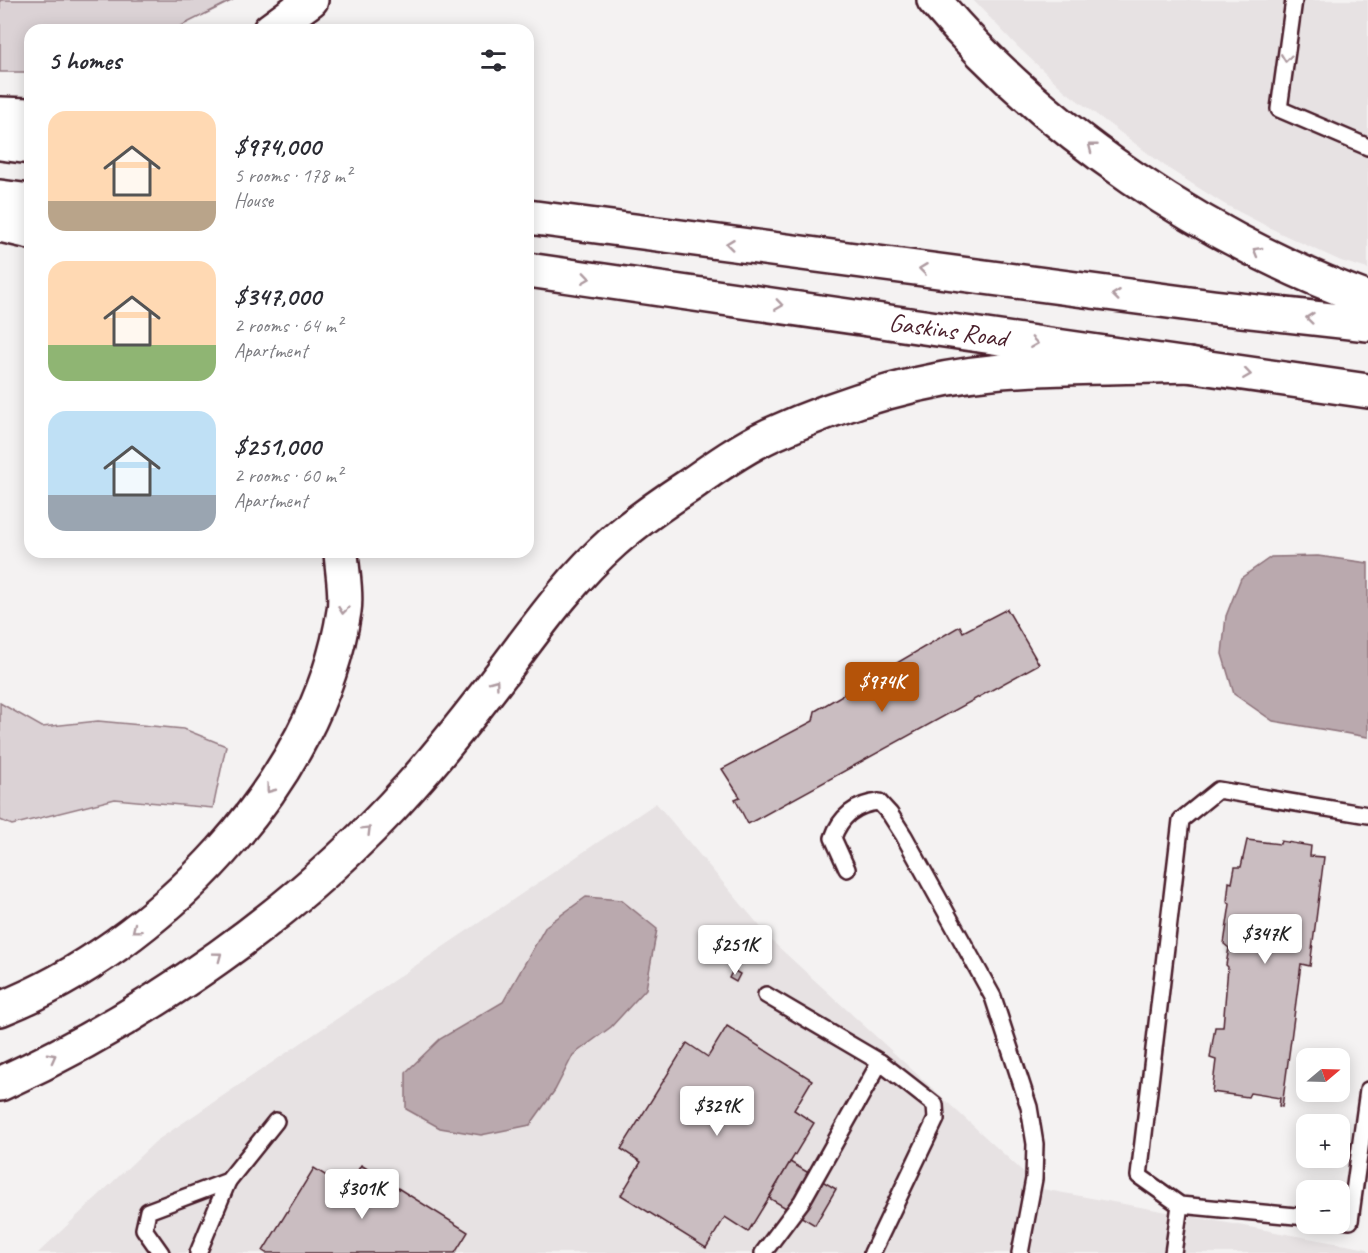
<!DOCTYPE html>
<html lang="en">
<head>
<meta charset="utf-8">
<style>
  :root { --surface:#fff; --page:#f7f7f7; --text:#2b2b33; --muted:#7c7c81; --accent:#b45309 }
  body { margin:0; font-family:Caveat,sans-serif; background:var(--page); color:var(--text); height:100vh; display:flex; flex-direction:column; font-size:22px; white-space:nowrap }
  * { box-sizing:border-box; margin:0 }
  p { font-size:20px; color:var(--muted) }
  .icon { flex:none; width:33px; height:33px; fill:none; stroke:currentColor; stroke-width:2; stroke-linecap:round; stroke-linejoin:round }
  .map { position:relative; flex:1; overflow:hidden }
  .details { position:absolute; left:24px; top:24px; width:510px; height:534px; display:flex; flex-direction:column; background:var(--surface); border-radius:18px; box-shadow:0 3px 15px #0003 }
  .details>* { flex:none }
  .needle { width:39px; rotate:71deg }
  .tools { position:absolute; left:1296px; top:1048px; display:grid; gap:12px }
  .tools a { display:grid; place-items:center; width:54px; height:54px; border-radius:12px; background:var(--surface); box-shadow:0 3px 15px #0003; font-size:30px }
  .price { position:absolute; translate:-50% -51px; padding:0 14px; border-radius:6px; background:#fff; color:#222; font-size:20px; line-height:39px; filter:drop-shadow(0 2px 3px #0008) }
  .price::after { content:''; position:absolute; left:50%; top:36px; width:18px; height:14px; margin-left:-9px; background:inherit; clip-path:polygon(0 0,100% 0,50% 100%) }
  .price.current { background:var(--accent); color:#fff }
  ul { padding:0; list-style:none }
  li { display:flex; align-items:center; gap:18px; height:150px; padding:0 24px }
  li span { display:grid; place-items:center; flex:none; width:168px; height:120px; border-radius:18px; color:#555 }
  li>.icon { margin-inline-start:auto }
  span .icon { width:72px; height:72px; fill:#fffc; stroke-width:1 }
  li b { font-size:26px }
  h2 { display:flex; justify-content:space-between; align-items:center; height:72px; padding:0 24px; font-size:26px }
  .map>svg:first-child { display:block }
</style>
</head>
<body>
<div class="map">
<svg width="1368" height="1253" viewBox="0 0 1368 1253">
  <rect width="100%" height="100%" fill="#f4f2f2"/>
  <filter id="ink" filterUnits="userSpaceOnUse"><feTurbulence type="fractalNoise" baseFrequency=".0167" numOctaves="2"/><feDisplacementMap in="SourceGraphic" scale="12" xChannelSelector="R" yChannelSelector="G"/><feConvolveMatrix kernelMatrix="1 2 1 2 8 2 1 2 1" color-interpolation-filters="sRGB"/></filter>
  <g filter="url(#ink)">
    <g fill="#e7e2e3">
      <polygon points="973,0 1368,0 1368,269 1341,261 1282,234 1224,204 1169,169 1065,91 1018,47"/>
      <polygon points="656,803 773,942 1042,1189 1368,1249 1368,1253 38,1253 156,1141"/>
    </g>
    <g fill="#dbd2d5" stroke="#927880" stroke-width="1.5">
      <polygon points="0,0 233,0 173,30 30,30 30,72 0,72"/>
      <polygon points="0,703 42,727 98,721 184,729 226,746 213,808 115,799 12,825 0,820"/>
    </g>
    <g fill="#baa9ae" stroke="#8d727a" stroke-width="1.5">
      <polygon points="1318,556 1368,563 1368,737 1273,721 1234,694 1222,654 1226,616 1241,578 1271,557"/>
      <polygon points="586,897 621,900 657,929 646,989 611,1027 573,1055 555,1090 530,1125 481,1135 440,1128 406,1109 406,1072 440,1039 503,1002 546,926"/>
    </g>
    <g fill="#cabdc1" stroke="#4a1f2b" stroke-width="1.5">
      <polygon points="1007,609 1039,664 748,824 735,799 740,797 722,769 813,721 815,711 960,626 963,632"/>
      <polygon points="1247,840 1280,844 1281,841 1311,846 1310,856 1324,857 1310,966 1301,964 1282,1107 1279,1106 1280,1098 1250,1093 1248,1097 1212,1092 1216,1060 1210,1058 1215,1027 1223,1027 1228,967 1226,965 1229,948 1224,944 1230,904 1227,902 1229,882 1232,883 1235,867 1241,867"/>
      <polygon points="733,970 740,974 736,982 729,978"/>
      <polygon points="727,1026 812,1080 794,1110 814,1123 748,1232 725,1217 706,1248 621,1195 641,1162 621,1149 687,1043 708,1057"/>
      <polygon points="790,1162 836,1189 815,1225 769,1198"/>
      <polygon points="361,1165 468,1232 455,1253 266,1253 263,1251 314,1168 347,1189"/>
    </g>
    <g fill="none" stroke-linecap="round" stroke-linejoin="round">
      <defs>
        <g id="service">
          <polyline points="1294,0 1279,109 1368,147"/>
          <path d="M847,869L833,838C840,817 856,804 879,802L890,814L904,836L993,997L1029,1107L1035,1144L1034,1179L1020,1253"/>
          <polyline points="766,995 880,1062"/>
          <polyline points="1306,1217 1180,1205 1139,1176 1181,820 1218,790 1368,815"/>
          <polyline points="1340,1220 1350,1221 1368,1090"/>
          <polyline points="161,1253 144,1229 148,1211 228,1181 276,1121"/>
          <polyline points="198,1253 228,1181"/>
          <polyline points="763,1253 802,1201 880,1062 935,1105 936,1119 872,1253"/>
          <polyline points="1173,1253 1180,1205"/>
        </g>
        <g id="primary">
          <polyline points="0,143 30,147"/>
          <polyline points="0,197 30,201"/>
          <polyline points="528,217 1213,307 1368,324"/>
          <polyline points="528,270 1368,391"/>
        </g>
        <g id="motorway">
          <path d="M934,0C1044,132 1208,241 1368,299"/>
          <polyline points="270,30 311,0"/>
          <polyline points="0,114 30,115"/>
          <polyline points="0,225 30,232"/>
          <path d="M0,1009C157,947 319,782 344,611C347,593 342,571 341,552"/>
          <path d="M0,1084C149,1016 301,910 410,787C444,749 475,709 506,668C539,624 572,578 614,541C638,520 664,502 690,485C715,467 742,448 770,435C841,403 922,378 1001,371C1063,367 1127,367 1189,365"/>
        </g>
      </defs>
      <use href="#service" stroke="#4a1f2b" stroke-width="20"/>
      <use href="#primary" stroke="#4a1f2b" stroke-width="38"/>
      <use href="#motorway" stroke="#4a1f2b" stroke-width="38"/>
      <use href="#service" stroke="#fff" stroke-width="15"/>
      <use href="#primary" stroke="#fff" stroke-width="33"/>
      <use href="#motorway" stroke="#fff" stroke-width="33"/>
    </g>
    <defs><path id="oneway-chevron" d="M-2-3.5L2.5 0L-2 3.5" fill="none" stroke-width="1.6" stroke-linecap="round" stroke-linejoin="round" transform="scale(1.5)"/></defs>
    <g stroke="#ae9aa0">
      <use href="#oneway-chevron" transform="translate(1286 58) rotate(97)"/>
      <use href="#oneway-chevron" transform="translate(1092 147) rotate(-142)"/>
      <use href="#oneway-chevron" transform="translate(730 244) rotate(-173)"/>
      <use href="#oneway-chevron" transform="translate(1257 251) rotate(-150)"/>
      <use href="#oneway-chevron" transform="translate(923 269) rotate(-173)"/>
      <use href="#oneway-chevron" transform="translate(586 278) rotate(8)"/>
      <use href="#oneway-chevron" transform="translate(1116 295) rotate(-173)"/>
      <use href="#oneway-chevron" transform="translate(779 305) rotate(8)"/>
      <use href="#oneway-chevron" transform="translate(1310 318) rotate(-174)"/>
      <use href="#oneway-chevron" transform="translate(1034 343) rotate(8)"/>
      <use href="#oneway-chevron" transform="translate(1247 374) rotate(8)"/>
      <use href="#oneway-chevron" transform="translate(343 610) rotate(96)"/>
      <use href="#oneway-chevron" transform="translate(495 683) rotate(-53)"/>
      <use href="#oneway-chevron" transform="translate(270 789) rotate(127)"/>
      <use href="#oneway-chevron" transform="translate(367 830) rotate(-45)"/>
      <use href="#oneway-chevron" transform="translate(136 929) rotate(141)"/>
      <use href="#oneway-chevron" transform="translate(218 956) rotate(-37)"/>
      <use href="#oneway-chevron" transform="translate(52 1057) rotate(-28)"/>
    </g>
  </g>
  <g text-anchor="middle" dominant-baseline="central" stroke-width="6" stroke-linejoin="round" paint-order="stroke">
    <g font-size="26" fill="#4a1f2b" stroke="#fff">
      <text transform="translate(948 330) rotate(8)">Gaskins Road</text>
    </g>
  </g>
</svg>
<div class="tools">
<a><svg class="needle" viewBox="-14 -14 28 28"><path d="M0-13l5 13h-10z" fill="#e53935"/><path d="M0 13l5-13h-10z" fill="#7c7c81"/></svg></a>
<a>+</a>
<a>−</a>
</div>
<b class="price current" style="left:882px;top:713px">$974K</b>
<b class="price" style="left:1265px;top:965px">$347K</b>
<b class="price" style="left:735px;top:976px">$251K</b>
<b class="price" style="left:717px;top:1137px">$329K</b>
<b class="price" style="left:362px;top:1220px">$301K</b>
<section class="details">
<h2>5 homes<svg class="icon" aria-label="filters" viewBox="0 0 24 24"><path d="M4 7h16M4 17h16"/><circle cx="9" cy="7" r="2"/><circle cx="15" cy="17" r="2"/></svg></h2>
<ul>
<li><span style="background:linear-gradient(#ffd9b3 75%,#b9a48a 0)"><svg class="icon" aria-label="home" viewBox="0 0 24 24"><path d="M3 11l9-7 9 7M6 9v11h12V9"/></svg></span><div><b>$974,000</b><p>5 rooms · 178 m²</p><p>House</p></div></li>
<li><span style="background:linear-gradient(#ffd9b3 70%,#8fb573 0)"><svg class="icon" aria-label="home" viewBox="0 0 24 24"><path d="M3 11l9-7 9 7M6 9v11h12V9"/></svg></span><div><b>$347,000</b><p>2 rooms · 64 m²</p><p>Apartment</p></div></li>
<li><span style="background:linear-gradient(#bfe0f5 70%,#9aa5b1 0)"><svg class="icon" aria-label="home" viewBox="0 0 24 24"><path d="M3 11l9-7 9 7M6 9v11h12V9"/></svg></span><div><b>$251,000</b><p>2 rooms · 60 m²</p><p>Apartment</p></div></li>
</ul>
</section>
</div>
</body>
</html>
